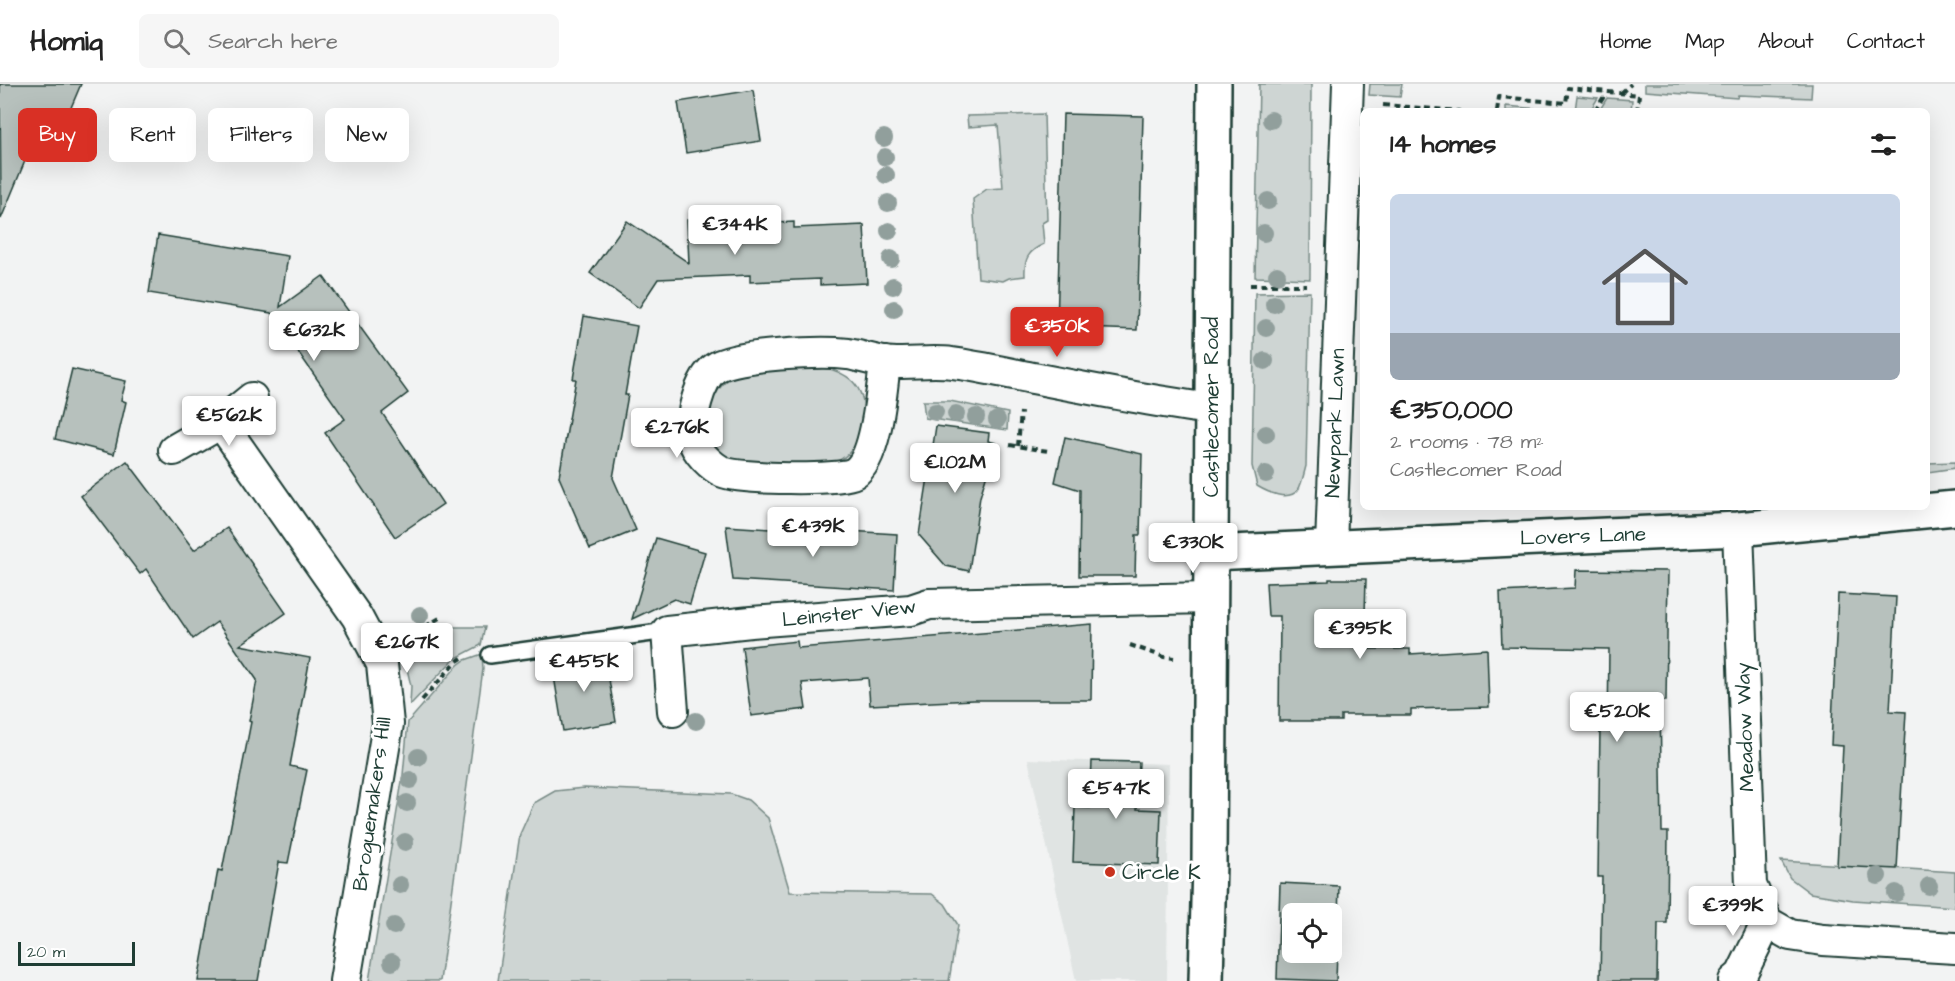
<!DOCTYPE html>
<html lang="en">
<head>
<meta charset="utf-8">
<style>
  :root { --surface:#fff; --page:#f6f6f6; --text:#222; --muted:#767676; --line:#e0e0e0; --accent:#d93025 }
  body { margin:0; font-family:"Architects Daughter",sans-serif; background:var(--page); color:var(--text); height:100vh; display:flex; flex-direction:column; font-size:22px; white-space:nowrap }
  * { box-sizing:border-box; margin:0 }
  p { font-size:20px; color:var(--muted) }
  .icon { flex:none; width:33px; height:33px; fill:none; stroke:currentColor; stroke-width:2; stroke-linecap:round; stroke-linejoin:round }
  .map { position:relative; flex:1; overflow:hidden }
  .details { position:absolute; left:1360px; top:24px; width:570px; height:402px; display:flex; flex-direction:column; background:var(--surface); border-radius:9px; box-shadow:0 6px 24px #0002 }
  .details>* { flex:none }
  .banner { position:absolute; left:18px; top:24px; width:570px; height:54px; display:flex; gap:12px }
  .buttons { position:absolute; left:1282px; top:819px; display:grid; gap:12px }
  .buttons a { display:grid; place-items:center; width:60px; height:60px; border-radius:9px; background:var(--surface); box-shadow:0 6px 24px #0002; font-size:30px }
  .scale { position:absolute; left:18px; bottom:15px; width:117px; box-sizing:border-box; padding-left:6px; border:3px solid #1f3d34; border-top:0; font-size:16px; line-height:21px; white-space:nowrap; color:#1f3d34; -webkit-text-stroke:4px #fff; paint-order:stroke }
  .price { position:absolute; translate:-50% -51px; padding:0 14px; border-radius:6px; background:#fff; color:#222; font-size:20px; line-height:39px; filter:drop-shadow(0 2px 3px #0008) }
  .price::after { content:''; position:absolute; left:50%; top:36px; width:18px; height:14px; margin-left:-9px; background:inherit; clip-path:polygon(0 0,100% 0,50% 100%) }
  .price.on { background:var(--accent); color:#fff }
  ul { padding:0; list-style:none }
  li { display:grid; align-content:center; gap:12px; height:318px; padding:0 30px }
  li span { display:grid; place-items:center; height:186px; border-radius:9px; color:#555 }
  li>.icon { margin-inline-start:auto }
  span .icon { width:108px; height:108px; fill:#fffc; stroke-width:1 }
  li b { font-size:26px }
  h2 { display:flex; justify-content:space-between; align-items:center; height:72px; padding:0 30px; font-size:26px }
  .chip { padding:0 21px; border-radius:9px; background:var(--surface); box-shadow:0 6px 24px #0002; font-size:21px; line-height:54px }
  .chip.on { background:var(--accent); color:#fff }
  header { display:flex; align-items:center; gap:36px; box-sizing:border-box; height:84px; padding:0 30px; background:var(--surface); border-bottom:2px solid var(--line) }
  header strong { font-size:28px }
  nav { display:flex; gap:33px; margin-inline-start:auto; font-size:21px }
  .search { width:420px; height:54px; background:var(--page); display:flex; align-items:center; gap:15px; box-sizing:border-box; padding:0 21px; border-radius:9px; color:var(--muted); font-size:22px }
  .map>svg:first-child { display:block }
</style>
</head>
<body>
<header>
<strong>Homiq</strong>
<div class="search"><svg class="icon" aria-label="search" viewBox="0 0 24 24"><circle cx="10" cy="10" r="6"/><path d="M15 15l6 6"/></svg>Search here</div>
<nav><a>Home</a><a>Map</a><a>About</a><a>Contact</a></nav>
</header>
<div class="map">
<svg width="1955" height="897" viewBox="0 0 1955 897">
  <rect width="100%" height="100%" fill="#f2f3f3"/>
  <filter id="ink" filterUnits="userSpaceOnUse"><feTurbulence type="fractalNoise" baseFrequency=".0167" numOctaves="2"/><feDisplacementMap in="SourceGraphic" scale="12" xChannelSelector="R" yChannelSelector="G"/><feConvolveMatrix kernelMatrix="1 2 1 2 8 2 1 2 1" color-interpolation-filters="sRGB"/></filter>
  <g filter="url(#ink)">
    <polygon fill="#e0e4e3" points="1028,675 1169,680 1167,897 1076,897"/>
    <g fill="#ced5d3" stroke="#768984" stroke-width="1.5">
      <polygon points="1259,0 1311,0 1310,195 1255,193"/>
      <polygon points="1370,0 1402,0 1400,13 1369,11"/>
      <polygon points="1645,0 1812,0 1811,14 1738,11 1737,14 1645,7"/>
      <polygon points="1577,12 1598,14 1590,27 1575,27"/>
      <polygon points="1607,14 1632,16 1631,27 1599,27"/>
      <polygon points="1506,22 1562,27 1506,27"/>
      <path d="M1044,30L1047,136L1042,139L1044,160C1028,167 1024,175 1025,192L1009,194L1003,197L978,194L973,115L987,105L1003,104L998,41L968,43L967,32Z"/>
      <path d="M1310,208L1306,382C1304,389 1302,400 1298,406C1288,418 1267,408 1257,402L1252,382L1255,209Z"/>
      <path d="M823,283C835,286 847,290 855,300C873,322 863,368 835,378C820,384 766,380 749,378C742,377 728,374 723,370C698,349 707,308 733,292C743,287 808,284 823,283Z"/>
      <polygon points="923,317 950,317 1008,329 1007,346 925,334"/>
      <polygon points="1955,378 1955,384 1928,388 1928,379"/>
      <polygon points="449,543 485,543 481,561 454,575 410,621 411,602 405,576 409,575 407,569"/>
      <polygon points="482,570 483,585 440,897 369,897 403,691 408,638 458,581 465,576"/>
      <polygon points="584,704 731,710 748,716 768,734 790,808 932,810 945,820 958,841 949,897 498,897 520,750 534,719 555,707"/>
      <polygon points="1781,777 1955,788 1955,823 1853,816 1810,809 1790,794"/>
    </g>
    <g fill="#b7c1bd" stroke="#1f3d34" stroke-width="1.5" fill-rule="evenodd">
      <polygon points="0,0 81,0 64,40 44,31 1,135"/>
      <polygon points="753,6 761,57 686,69 678,18"/>
      <polygon points="1063,30 1143,32 1137,246 1057,243"/>
      <polygon points="734,133 734,141 794,138 794,144 864,141 867,199 820,201 820,195 750,198 750,191 658,195 639,224 590,189 627,137 689,179 687,136"/>
      <polygon points="158,151 288,172 280,223 323,192 408,309 382,329 443,420 395,453 325,349 345,335 271,229 149,209"/>
      <polygon points="584,232 637,242 625,311 628,311 613,394 636,446 590,465 559,393 576,295 573,295"/>
      <polygon points="72,285 126,297 121,316 126,318 114,370 55,355"/>
      <polygon points="936,342 989,349 988,357 996,359 980,413 969,487 946,482 919,451"/>
      <polygon points="1065,353 1142,370 1140,451 1136,451 1135,492 1079,492 1080,406 1055,398"/>
      <polygon points="127,377 194,466 227,444 286,529 240,561 310,574 290,682 307,686 288,779 279,778 258,897 198,897 218,786 222,787 251,638 249,637 257,596 217,538 193,555 146,485 140,490 81,412"/>
      <polygon points="726,442 849,450 849,447 897,450 894,506 733,496"/>
      <polygon points="656,454 705,468 690,520 674,515 632,535"/>
      <polygon points="1576,486 1668,487 1666,617 1660,617 1662,748 1668,748 1667,839 1658,839 1657,897 1600,897 1602,793 1598,793 1600,641 1608,641 1609,565 1502,563 1500,508 1575,504"/>
      <polygon points="1329,495 1366,495 1364,565 1410,565 1410,570 1487,565 1489,623 1411,625 1411,631 1341,631 1341,637 1279,637 1280,532 1268,532 1266,499 1329,497"/>
      <polygon points="1838,510 1896,513 1890,627 1906,628 1897,785 1837,782 1843,662 1831,661"/>
      <polygon points="1092,540 1091,616 973,616 870,621 868,594 802,599 806,625 751,632 742,563 797,557 798,564"/>
      <polygon points="605,571 616,638 563,647 552,580"/>
      <polygon points="1092,677 1139,678 1137,725 1161,726 1159,781 1073,778 1075,723 1090,724"/>
      <path d="M1280,799L1339,802L1336,897L1277,895ZM1293,830H1332V868H1293Z"/>
    </g>
    <g fill="none" stroke-linecap="round" stroke-linejoin="round">
      <defs>
        <polyline id="lane" points="490,571 667,547"/>
        <g id="street">
          <path d="M885,278C882,304 877,375 854,389C839,397 739,395 723,388C712,383 696,368 693,355C689,337 699,295 715,284C735,270 823,267 848,270C860,272 872,276 884,278C906,281 930,276 952,279C977,282 1003,288 1028,293C1089,305 1149,317 1211,325"/>
          <polyline points="221,339 357,533 382,580 388,640 345,897"/>
          <polyline points="174,366 221,339 252,314"/>
          <polyline points="1738,445 1751,801 1767,838 1790,851 1823,856 1955,864"/>
          <polyline points="1331,462 1348,0"/>
          <polyline points="673,627 667,547 751,538 911,526 929,520 1210,514"/>
          <polyline points="1734,897 1741,891 1767,838"/>
        </g>
        <g id="secondary">
          <polyline points="1210,469 1738,445 1955,424"/>
          <polyline points="1206,897 1209,778 1214,0"/>
        </g>
      </defs>
      <use href="#lane" stroke="#1f3d34" stroke-width="20"/>
      <use href="#street" stroke="#1f3d34" stroke-width="34"/>
      <use href="#secondary" stroke="#1f3d34" stroke-width="38"/>
      <g stroke="#1f3d34" stroke-width="4" stroke-dasharray="6 4.5" stroke-linecap="butt">
        <polyline points="1621,9 1631,0"/>
        <polyline points="1383,21 1460,27"/>
        <polyline points="1497,27 1499,13 1566,19 1568,4 1639,11 1637,27"/>
        <polyline points="1595,27 1603,14 1603,8"/>
        <polyline points="1250,201 1306,201"/>
        <polyline points="1010,361 1048,367"/>
        <polyline points="1018,362 1021,328"/>
        <polyline points="407,553 443,532"/>
        <polyline points="1130,561 1164,573 1174,574"/>
        <polyline points="422,616 456,578 462,574"/>
      </g>
      <use href="#lane" stroke="#fff" stroke-width="15"/>
      <use href="#street" stroke="#fff" stroke-width="30"/>
      <use href="#secondary" stroke="#fff" stroke-width="33"/>
    </g>
    <g fill="#919f9c">
      <circle cx="1271" cy="36" r="9"/>
      <circle cx="884" cy="54" r="9"/>
      <circle cx="885" cy="73" r="9"/>
      <circle cx="886" cy="91" r="9"/>
      <circle cx="1268" cy="117" r="9"/>
      <circle cx="888" cy="119" r="9"/>
      <circle cx="889" cy="147" r="9"/>
      <circle cx="1264" cy="149" r="9"/>
      <circle cx="891" cy="175" r="9"/>
      <circle cx="1277" cy="191" r="9"/>
      <circle cx="893" cy="202" r="9"/>
      <circle cx="1274" cy="220" r="9"/>
      <circle cx="894" cy="225" r="9"/>
      <circle cx="1266" cy="244" r="9"/>
      <circle cx="1265" cy="277" r="9"/>
      <circle cx="935" cy="328" r="9"/>
      <circle cx="956" cy="330" r="9"/>
      <circle cx="976" cy="333" r="9"/>
      <circle cx="997" cy="336" r="9"/>
      <circle cx="1266" cy="350" r="9"/>
      <circle cx="1266" cy="390" r="9"/>
      <circle cx="420" cy="531" r="9"/>
      <circle cx="438" cy="550" r="9"/>
      <circle cx="696" cy="637" r="9"/>
      <circle cx="418" cy="673" r="9"/>
      <circle cx="410" cy="696" r="9"/>
      <circle cx="407" cy="719" r="9"/>
      <circle cx="405" cy="758" r="9"/>
      <circle cx="1878" cy="792" r="9"/>
      <circle cx="400" cy="801" r="9"/>
      <circle cx="1929" cy="802" r="9"/>
      <circle cx="1896" cy="809" r="9"/>
      <circle cx="394" cy="842" r="9"/>
      <circle cx="392" cy="878" r="9"/>
    </g>
  </g>
  <circle fill="#c8321e" stroke="#fff" stroke-width="2" cx="1110" cy="788" r="6"/>
  <g text-anchor="middle" dominant-baseline="central" stroke-width="6" stroke-linejoin="round" paint-order="stroke">
    <g font-size="21" fill="#1f3d34" stroke="#fff">
      <text transform="translate(1211 323) rotate(-90)">Castlecomer Road</text>
      <text transform="translate(1335 339) rotate(-88)">Newpark Lawn</text>
      <text transform="translate(1583 452) rotate(-2)">Lovers Lane</text>
      <text transform="translate(849 529) rotate(-6)">Leinster View</text>
      <text transform="translate(1745 643) rotate(-92)">Meadow Way</text>
      <text transform="translate(372 720) rotate(-82)">Broguemakers Hill</text>
    </g>
    <g font-size="21" fill="#1f3d34" stroke="#fff" text-anchor="start">
      <text x="1122" y="788">Circle K</text>
    </g>
  </g>
</svg>
<div class="buttons">
<a><svg class="icon" aria-label="locate" viewBox="0 0 24 24"><circle cx="12" cy="12" r="6"/><path d="M12 2v4M12 18v4M2 12h4M18 12h4"/></svg></a>
</div>
<div class="scale">20 m</div>
<b class="price" style="left:735px;top:172px">€344K</b>
<b class="price on" style="left:1057px;top:274px">€350K</b>
<b class="price" style="left:314px;top:278px">€632K</b>
<b class="price" style="left:229px;top:363px">€562K</b>
<b class="price" style="left:677px;top:375px">€276K</b>
<b class="price" style="left:955px;top:410px">€1.02M</b>
<b class="price" style="left:813px;top:474px">€439K</b>
<b class="price" style="left:1193px;top:490px">€330K</b>
<b class="price" style="left:1360px;top:576px">€395K</b>
<b class="price" style="left:407px;top:590px">€267K</b>
<b class="price" style="left:584px;top:609px">€455K</b>
<b class="price" style="left:1617px;top:659px">€520K</b>
<b class="price" style="left:1116px;top:736px">€547K</b>
<b class="price" style="left:1733px;top:853px">€399K</b>
<div class="banner">
<a class="chip on">Buy</a>
<a class="chip">Rent</a>
<a class="chip">Filters</a>
<a class="chip">New</a>
</div>
<section class="details">
<h2>14 homes<svg class="icon" aria-label="filters" viewBox="0 0 24 24"><path d="M4 7h16M4 17h16"/><circle cx="9" cy="7" r="2"/><circle cx="15" cy="17" r="2"/></svg></h2>
<ul>
<li><span style="background:linear-gradient(#c9d6e8 75%,#9aa5b1 0)"><svg class="icon" aria-label="home" viewBox="0 0 24 24"><path d="M3 11l9-7 9 7M6 9v11h12V9"/></svg></span><div><b>€350,000</b><p>2 rooms · 78 m²</p><p>Castlecomer Road</p></div></li>
</ul>
</section>
</div>
</body>
</html>
